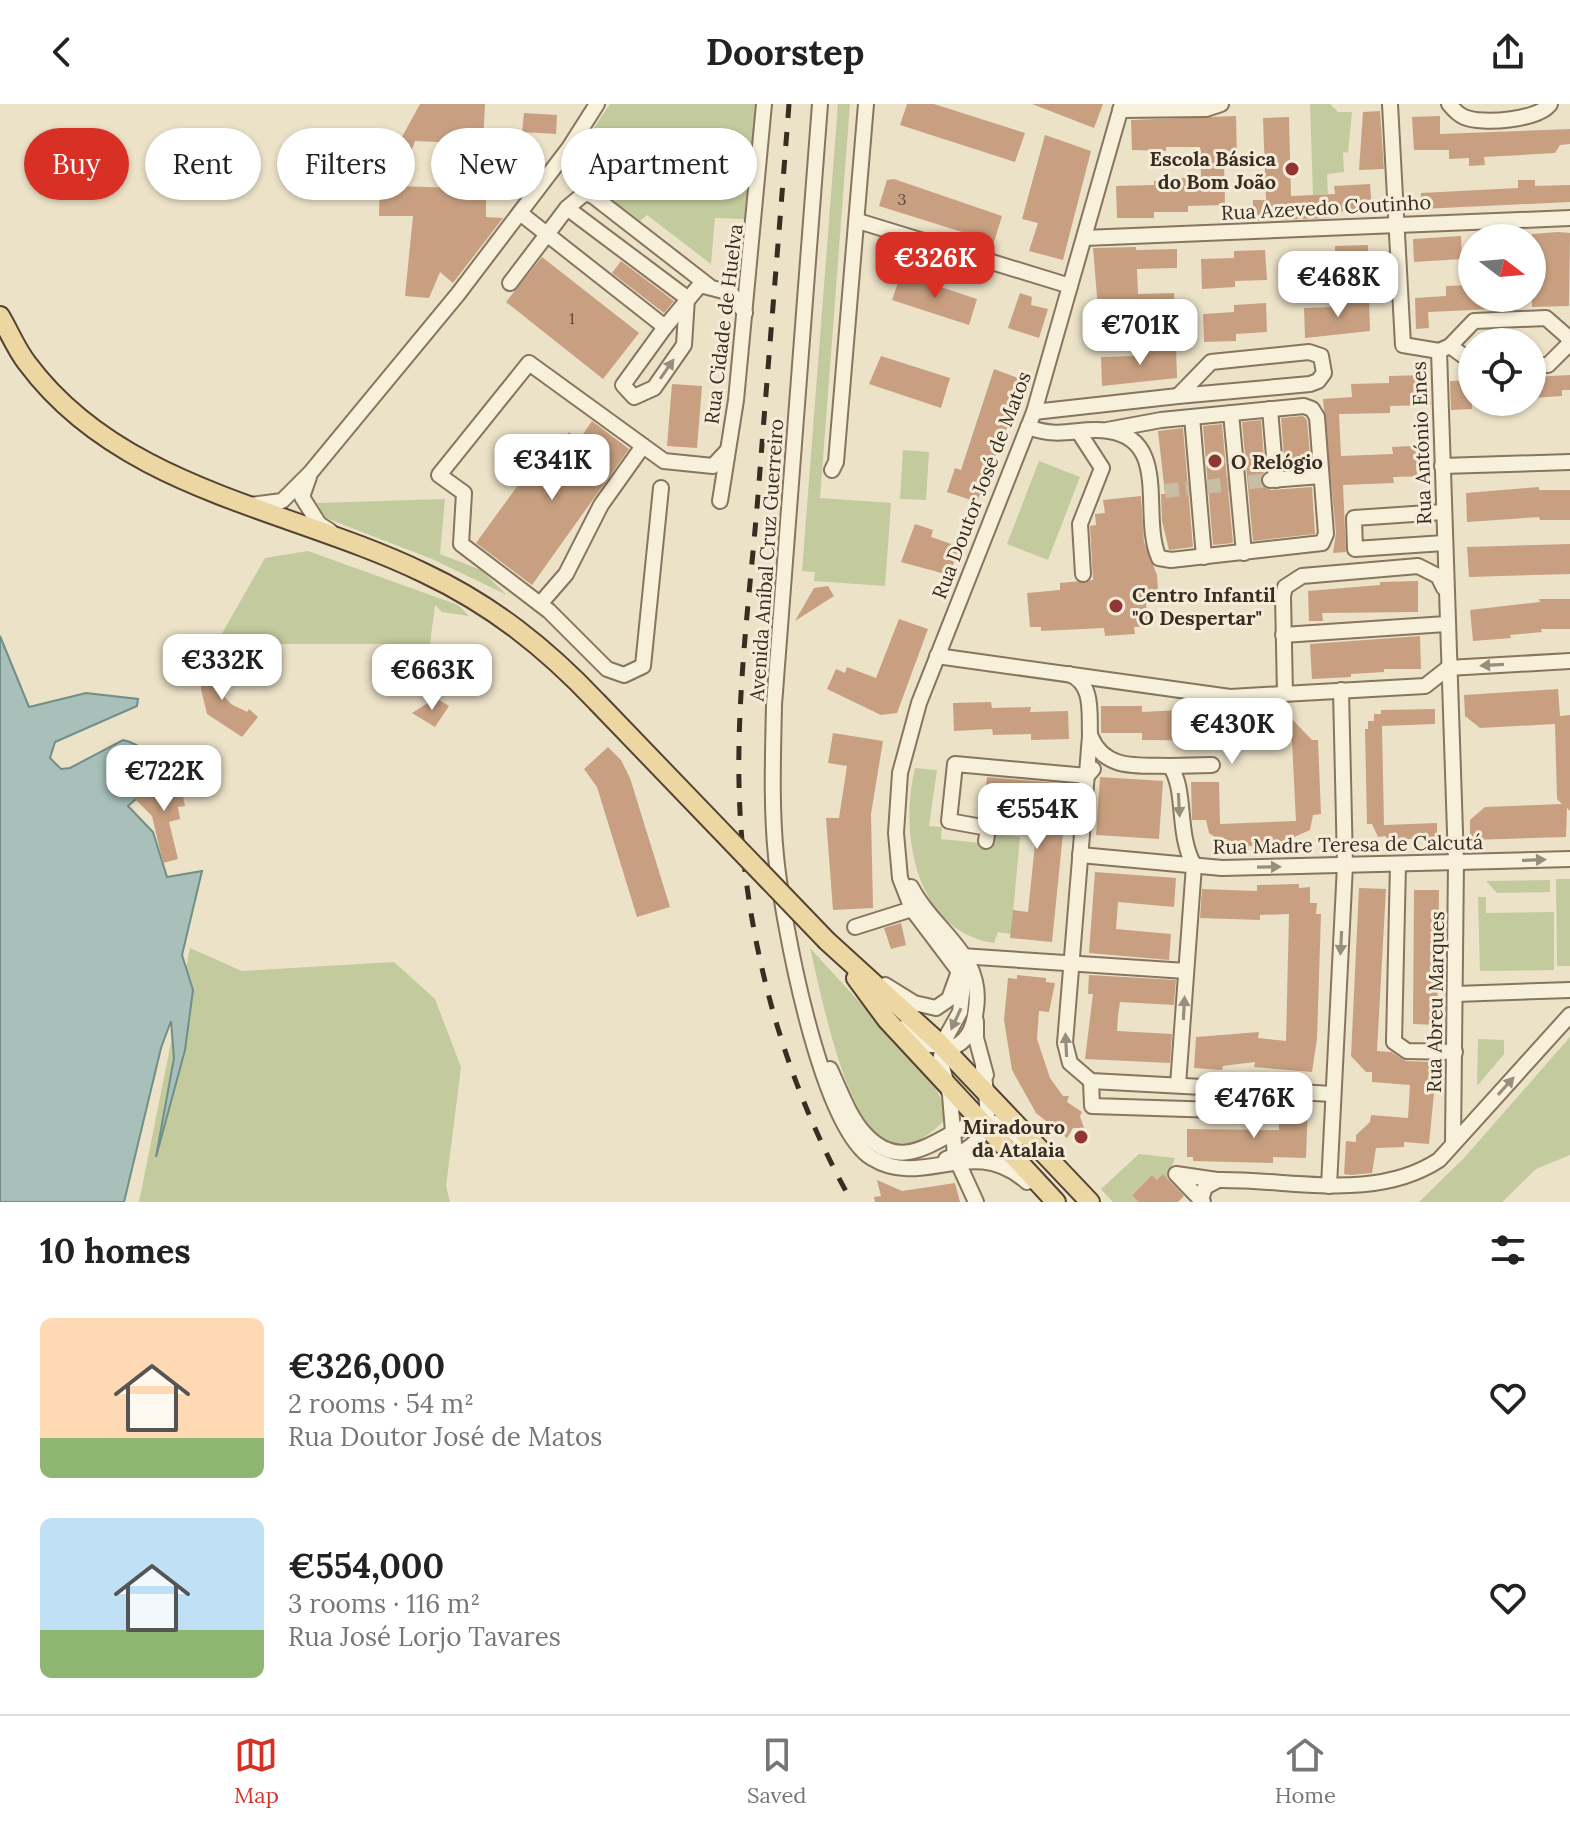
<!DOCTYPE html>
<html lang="en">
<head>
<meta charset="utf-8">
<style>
  :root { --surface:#fff; --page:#f6f6f6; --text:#222; --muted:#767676; --line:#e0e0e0; --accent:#d93025 }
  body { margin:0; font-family:Lora,serif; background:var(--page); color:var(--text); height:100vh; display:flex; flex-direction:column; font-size:30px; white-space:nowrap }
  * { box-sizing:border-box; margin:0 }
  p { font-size:26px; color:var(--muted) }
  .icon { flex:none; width:44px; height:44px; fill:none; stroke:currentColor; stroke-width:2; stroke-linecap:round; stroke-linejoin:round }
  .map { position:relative; height:1098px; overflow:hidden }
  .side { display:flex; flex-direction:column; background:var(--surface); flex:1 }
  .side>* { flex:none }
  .banner { position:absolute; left:24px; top:24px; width:800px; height:72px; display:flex; gap:16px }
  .needle { width:52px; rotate:106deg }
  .buttons { position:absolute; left:1458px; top:120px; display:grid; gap:16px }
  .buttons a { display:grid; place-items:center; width:88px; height:88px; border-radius:50%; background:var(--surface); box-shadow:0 2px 6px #0004; font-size:40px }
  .price { position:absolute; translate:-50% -68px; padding:0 18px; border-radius:16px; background:#fff; color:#222; font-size:26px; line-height:52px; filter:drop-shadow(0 2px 4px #0008) }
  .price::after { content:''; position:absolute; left:50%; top:48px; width:24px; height:18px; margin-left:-12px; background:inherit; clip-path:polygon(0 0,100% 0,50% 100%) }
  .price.current { background:var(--accent); color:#fff }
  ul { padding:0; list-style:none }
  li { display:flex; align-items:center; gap:24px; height:200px; padding:0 40px }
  li span { display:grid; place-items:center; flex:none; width:224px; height:160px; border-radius:12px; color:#555 }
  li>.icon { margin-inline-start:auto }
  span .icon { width:96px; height:96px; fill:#fffc; stroke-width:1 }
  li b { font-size:34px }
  h2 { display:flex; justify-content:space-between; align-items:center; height:96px; padding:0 40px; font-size:34px }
  .chip { padding:0 28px; border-radius:36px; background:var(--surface); box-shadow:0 2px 6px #0004; font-size:28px; line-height:72px }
  .chip.current { background:var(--accent); color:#fff }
  header { display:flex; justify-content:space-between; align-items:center; height:104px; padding:0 40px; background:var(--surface); font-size:36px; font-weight:700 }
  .menu { display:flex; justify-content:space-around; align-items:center; height:112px; border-top:2px solid var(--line); background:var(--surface); font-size:22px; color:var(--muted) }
  .menu a { display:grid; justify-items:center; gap:4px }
  .menu .current { color:var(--accent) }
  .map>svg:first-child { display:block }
</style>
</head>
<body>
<header><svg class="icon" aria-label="back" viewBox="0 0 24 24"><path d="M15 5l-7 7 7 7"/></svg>Doorstep<svg class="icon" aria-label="share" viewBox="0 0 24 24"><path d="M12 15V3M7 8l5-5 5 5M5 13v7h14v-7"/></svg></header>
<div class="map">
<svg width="1570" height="1098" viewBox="0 0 1570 1098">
  <rect width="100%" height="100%" fill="#ece2c8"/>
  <g fill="#c3ca9d">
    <polygon points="610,0 755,0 746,115 715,114 711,160 647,111 639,118 569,60"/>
    <polygon points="838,0 850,0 820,394 891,399 885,482 814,477 815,468 802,467"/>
    <polygon points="1310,0 1330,0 1338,8 1352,8 1348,49 1343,48 1344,68 1327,70 1328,90 1313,91"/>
    <polygon points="903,346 929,348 926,396 900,395"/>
    <polygon points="1039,357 1080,373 1048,456 1007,440"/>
    <polygon points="445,395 440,450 481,466 507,491 432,455 326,414 317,399"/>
    <polygon points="308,447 458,501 469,512 442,508 435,501 430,540 216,540 265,454"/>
    <path d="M915,664L937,666L929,722L942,723L941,735L991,740L992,730L1020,733L1011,830L998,828L994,839C915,827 899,728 915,664Z"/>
    <polygon points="1556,775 1570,775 1570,862 1557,862"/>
    <polygon points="1550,776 1550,788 1497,789 1486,777"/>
    <polygon points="1478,793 1486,793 1486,809 1554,808 1554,866 1480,867"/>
    <polygon points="190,844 242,867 394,858 435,895 461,963 446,1082 450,1098 139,1098"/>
    <path d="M810,844L930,975L942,996L944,1017C930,1030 911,1047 890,1039C845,1021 821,888 810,844Z"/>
    <polygon points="1570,933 1570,1051 1536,1065 1502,1098 1419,1098 1464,1054"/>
    <polygon points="1478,935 1504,936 1504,950 1477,982"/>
    <polygon points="1139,1050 1175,1054 1167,1075 1157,1076 1152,1071 1132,1090 1139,1098 1113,1098 1101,1085"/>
  </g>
  <path fill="#a9c0ba" stroke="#708f88" stroke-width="2" d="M0,532L29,603L86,589L138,595L137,602L55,638L50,654L61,665L70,664L123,636C148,641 150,657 153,680L128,702L153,728L167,773L202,767L182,851L193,886L185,946L156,1053L174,954L171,917L161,944L124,1098H0Z"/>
  <g fill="#c8a081">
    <polygon points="420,0 485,0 483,40 415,37 398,82 486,85 486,113 503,114 453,179 440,168 429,194 405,192 413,112 379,112 380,73"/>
    <polygon points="907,0 934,0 1025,29 1015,58 900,21"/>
    <polygon points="1032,0 1103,0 1094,24"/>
    <polygon points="1380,7 1384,65 1359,66 1363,8"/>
    <polygon points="524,9 557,11 556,30 522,28"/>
    <polygon points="1236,12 1237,56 1224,57 1225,101 1188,102 1188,108 1154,108 1154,114 1117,114 1116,82 1154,81 1154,77 1201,72 1200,43 1166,43 1166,47 1132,46 1131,16"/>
    <polygon points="1440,12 1440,30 1570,25 1570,40 1560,41 1555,49 1484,53 1485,61 1469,62 1469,54 1449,55 1449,46 1414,46 1412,13"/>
    <polygon points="1289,13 1291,92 1335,90 1334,82 1370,80 1372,106 1329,108 1329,114 1253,117 1253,96 1266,96 1263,14"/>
    <polygon points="1045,31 1091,47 1063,156 1029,147 1038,119 1022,115"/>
    <polygon points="894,75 1002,112 994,138 879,102 887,76"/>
    <polygon points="1518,76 1535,76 1535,82 1570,81 1570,98 1421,105 1421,89 1518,84"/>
    <polygon points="1558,128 1570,129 1569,202 1532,203 1532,178 1538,178 1537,149 1532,150 1532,130"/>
    <polygon points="1461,132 1462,155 1414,158 1413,135"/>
    <polygon points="1368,141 1369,173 1336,174 1336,180 1302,181 1301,151 1335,150 1335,142"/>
    <polygon points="1136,143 1136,146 1177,145 1177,164 1137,165 1138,190 1174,189 1175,219 1137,221 1138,228 1100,229 1093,144"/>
    <polygon points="1265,146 1267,176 1235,177 1235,183 1202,185 1201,155 1234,154 1234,147"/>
    <polygon points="542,153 639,229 603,275 506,198"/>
    <polygon points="621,157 674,197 664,209 612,169"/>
    <polygon points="901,170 977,195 969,221 892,196"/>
    <polygon points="1472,181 1472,194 1518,194 1518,204 1428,208 1429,224 1416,225 1415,194 1446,192 1446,182"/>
    <polygon points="1020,189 1032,193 1031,201 1048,205 1039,234 1008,224"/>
    <polygon points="1369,195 1370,227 1305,234 1304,204 1336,203 1336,196"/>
    <polygon points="1266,199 1267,228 1236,230 1236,237 1204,238 1203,210 1234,208 1234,201"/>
    <polygon points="1176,243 1177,274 1102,282 1101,253 1137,252 1137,245"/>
    <polygon points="881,252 950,274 941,304 869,280"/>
    <polygon points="994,265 1026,277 977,398 947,388 955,364 961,366"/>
    <polygon points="1426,271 1431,301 1390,302 1390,309 1339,310 1341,352 1393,350 1392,343 1430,341 1431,372 1393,373 1394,379 1343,381 1346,448 1333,449 1336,429 1323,295 1352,293 1351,280 1389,279 1389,272"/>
    <polygon points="1570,271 1570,286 1562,286 1562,292 1532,294 1532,273"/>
    <polygon points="1472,276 1472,305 1451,306 1450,277"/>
    <polygon points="672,280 702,282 697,344 667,342"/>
    <polygon points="1303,312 1307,316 1311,363 1285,365 1281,314"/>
    <polygon points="1261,316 1265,367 1261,372 1261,381 1271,386 1312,383 1315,430 1253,437 1242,318"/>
    <polygon points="592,317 629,345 532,481 476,439 529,366 537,372 569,328 579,336"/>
    <polygon points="1222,320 1233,439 1213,441 1203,322"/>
    <polygon points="1183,324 1193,443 1169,446 1162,417 1161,390 1165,390 1158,327"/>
    <polygon points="1539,383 1539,386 1570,386 1570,416 1540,416 1539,413 1467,418 1466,389"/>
    <polygon points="1141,392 1144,438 1157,471 1158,486 1152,486 1153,499 1146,500 1148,522 1134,523 1135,530 1105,532 1104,524 1041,527 1041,523 1030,523 1027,489 1060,486 1060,479 1093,476 1090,422 1096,421 1095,410 1105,409 1103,396"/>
    <polygon points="915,420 933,426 931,433 960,443 949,471 901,458"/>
    <polygon points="1570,440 1570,470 1469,473 1467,443"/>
    <polygon points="1418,477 1418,508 1322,509 1323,517 1309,517 1308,487 1380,481 1380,478"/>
    <polygon points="828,482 834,492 795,517 814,484"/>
    <polygon points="1539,495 1570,495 1570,525 1541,525 1542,528 1510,531 1511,534 1473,537 1470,506 1540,498"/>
    <polygon points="899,515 928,525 897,609 881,611 827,585 836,565 845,569 847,563 876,574"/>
    <polygon points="1420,532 1421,565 1384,565 1384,568 1351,570 1351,573 1312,575 1310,540"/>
    <polygon points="203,542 209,542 215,582 231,600 247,608 249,605 258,613 242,633 207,610 201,585"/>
    <polygon points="1558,585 1560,612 1570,611 1570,707 1567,704 1566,733 1470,736 1470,716 1485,703 1562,700 1557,695 1555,620 1480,624 1465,612 1464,591"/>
    <polygon points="436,594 449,602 435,623 412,609"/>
    <polygon points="991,598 992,604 1031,603 1030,608 1068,607 1069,635 1031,636 1031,630 993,631 992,625 954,627 953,599"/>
    <polygon points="1101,602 1142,602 1142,608 1180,606 1180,612 1217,610 1217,615 1289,612 1312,636 1318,636 1321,710 1313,711 1310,726 1292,734 1292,741 1288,744 1249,742 1249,746 1235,746 1234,743 1227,743 1227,735 1218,735 1209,729 1206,716 1192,716 1191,678 1219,678 1220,720 1296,717 1292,637 1218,641 1218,637 1142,636 1142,629 1101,629"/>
    <polygon points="1435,605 1435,620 1382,622 1384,721 1437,719 1437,734 1386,736 1386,732 1378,733 1372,720 1367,720 1365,625 1368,625 1368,617 1374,617 1374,610 1381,610 1381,606"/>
    <polygon points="833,629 883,637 871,710 873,804 833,806 826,714 839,714 847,662 828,659"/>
    <polygon points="608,643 621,656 630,674 670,803 637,813 597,683 584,665"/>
    <polygon points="987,673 1068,680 1052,838 1010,834 1013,806 1028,808 1039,701 984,696"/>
    <polygon points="1100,673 1163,677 1159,735 1096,731"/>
    <polygon points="179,674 185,702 178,703 180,715 169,718 178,755 163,759 152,712 135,695 153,680"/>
    <polygon points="1095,768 1176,774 1174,803 1118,798 1116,825 1171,830 1169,856 1089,849"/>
    <polygon points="1299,780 1299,784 1310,783 1310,799 1317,799 1316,810 1321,810 1317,935 1312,968 1254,963 1255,958 1223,962 1222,966 1194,964 1196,933 1259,928 1258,934 1286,937 1289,810 1260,811 1260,816 1200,814 1202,785 1257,787 1257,781"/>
    <polygon points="1359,784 1386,785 1377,947 1391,948 1406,957 1433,958 1432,978 1435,979 1429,1040 1404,1038 1404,1043 1376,1044 1372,1069 1351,1071 1344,1070 1346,1037 1356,1038 1356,1031 1370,1018 1371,1011 1408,1014 1410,981 1372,978 1372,968 1366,968 1351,952"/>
    <polygon points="1414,786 1439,786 1437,921 1413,920"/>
    <polygon points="901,819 906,841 891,845 884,824"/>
    <polygon points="1017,871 1046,874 1046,878 1055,879 1049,908 1039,907 1037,935 1050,974 1063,992 1069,992 1067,998 1082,1008 1080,1012 1084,1024 1073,1024 1067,1034 1036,1009 1012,966 1004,916 1008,874 1017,875"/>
    <polygon points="1089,871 1176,876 1174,901 1120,898 1118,912 1117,927 1172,930 1170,959 1085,955 1093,890 1088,890"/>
    <polygon points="1279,999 1308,1000 1306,1054 1273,1053 1273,1059 1193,1057 1193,1053 1187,1053 1187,1025 1279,1026"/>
    <polygon points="1163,1070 1184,1092 1178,1098 1139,1098 1132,1091 1152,1071 1157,1076"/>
    <polygon points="877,1076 902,1087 955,1079 960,1098 875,1098 874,1093 881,1092"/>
  </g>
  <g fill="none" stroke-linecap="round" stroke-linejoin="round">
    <polyline stroke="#c8bea7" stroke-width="14" stroke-dasharray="14 7" stroke-linecap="butt" points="1165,387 1270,376"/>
    <defs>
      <g id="minor">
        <path d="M820,0L774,601C773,652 771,702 776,752C782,814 820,1023 872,1054C924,1086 972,1029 1027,1078"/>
        <polyline points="1390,0 1403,241 1439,247"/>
        <path d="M1449,0C1453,5 1457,10 1464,13C1482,21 1538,16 1550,0"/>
        <polyline points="1120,6 1206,5 1221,0"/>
        <polyline points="567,104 687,194 684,241 654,284 634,293 623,281 665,223"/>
        <polyline points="520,109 665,223 700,181 731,189 745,209"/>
        <polyline points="858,117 1070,182"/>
        <polyline points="1084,134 1570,114"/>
        <polyline points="510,179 567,104 585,89 593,92 709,182"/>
        <polyline points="1450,242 1472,258"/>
        <polyline points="1439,247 1456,758 1453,1039"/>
        <polyline points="1439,247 1450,242 1474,217 1546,214 1570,235"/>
        <polygon points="1309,248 1321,252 1324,269 1318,277 1310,280 1178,292 1211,258"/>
        <polyline points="1532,261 1548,261 1570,239"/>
        <polyline points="1270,305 1276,376"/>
        <polyline points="1034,308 1178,292"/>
        <polyline points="1231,309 1244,449"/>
        <polyline points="1192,313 1204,453"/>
        <path d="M1028,323C1063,336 1079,322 1109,327C1171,336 1140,413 1159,454L1171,456L1322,439L1326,430L1317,313L1312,305L1304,302L1161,316L1107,326"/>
        <polyline points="1080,330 1102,364 1080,420 1083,470"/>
        <polyline points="1442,362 1570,358"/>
        <polyline points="832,366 836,358 866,0"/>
        <polyline points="309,373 302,393 319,420 330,427"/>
        <polyline points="1270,376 1321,372"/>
        <polyline points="661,384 643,562 624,571 607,565 549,507 461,440 464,389 439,371 529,259 664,357 713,362 727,347"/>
        <polyline points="720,397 736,296 764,0"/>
        <polyline points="250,401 282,397 311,368 458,190 569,44 597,0"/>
        <polyline points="1443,408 1354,414 1355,445 1444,439"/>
        <polyline points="540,500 566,470 601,401 643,342"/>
        <polyline points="1283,531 1446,520"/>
        <polyline points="937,552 1230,593 1425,582 1448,564 1570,557"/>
        <path d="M1069,570C1094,580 1089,608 1090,632L1065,939L1070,959L1091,977L1333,990"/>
        <polyline points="1285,590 1283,492 1285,483 1302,472 1418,462 1438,472 1444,484"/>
        <path d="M1091,633C1105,667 1139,661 1170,662C1187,686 1176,729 1194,761L1178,981"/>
        <polyline points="1170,662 1212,661"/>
        <polyline points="986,737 988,724 949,717 955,660 1087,672 1093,665"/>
        <polyline points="1080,751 1222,764 1570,755"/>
        <polyline points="1398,760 1394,938 1407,947 1455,948"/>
        <polyline points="855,823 912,805"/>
        <polyline points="961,852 1186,867"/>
        <polyline points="885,881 914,899 936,904 949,895 958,870"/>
        <polyline points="1456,890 1570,886"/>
        <polyline points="976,917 976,934 986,971"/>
        <path d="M903,924L930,941L956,942C970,934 974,921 976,905C984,849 934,828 911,783"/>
        <path d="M830,965C840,986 849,1013 865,1030C921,1091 967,978 1019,1034"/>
        <polyline points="1091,977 1092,1002 1249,1007 1260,1000 1261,987"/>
        <path d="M946,1055C998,1036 988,1010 983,963"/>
        <polyline points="1329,1082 1345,761 1341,586"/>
        <path d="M1201,1096L1205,1083L1218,1076C1292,1075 1375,1098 1439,1056L1570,911"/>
        <polyline points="976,1098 955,1052 950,991 940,956 945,935 960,908 963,881 958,866 912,805 900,774 896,729 900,669 919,599 1034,308 1122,0"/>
        <polyline points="1203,1098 1176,1070 1217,1076"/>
      </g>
      <g id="major">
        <path d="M0,212C9,227 16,245 27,259C121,386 290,404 424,469C492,501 546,544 597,598"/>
        <polyline points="827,837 937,937 1090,1098"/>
        <polyline points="856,874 887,916 1056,1098"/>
      </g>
    </defs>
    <use href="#minor" stroke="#87755e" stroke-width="18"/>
    <use href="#major" stroke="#554332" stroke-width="22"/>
    <use href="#minor" stroke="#f7f0db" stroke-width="14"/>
    <use href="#major" stroke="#ecd7a3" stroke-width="18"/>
    <path stroke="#382d21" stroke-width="5" stroke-dasharray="14 14" stroke-linecap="butt" d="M789,0C779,131 768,261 758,392C749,501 733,614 741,724C750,854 788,985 852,1098"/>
    <defs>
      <polyline id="major-bridge" points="597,598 827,837"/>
    </defs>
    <use href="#major-bridge" stroke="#554332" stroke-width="22" stroke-linecap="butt"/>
    <use href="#major-bridge" stroke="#ecd7a3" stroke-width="18"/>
  </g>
  <defs><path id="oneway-solid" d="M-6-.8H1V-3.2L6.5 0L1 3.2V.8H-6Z" transform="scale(2)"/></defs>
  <g fill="#988e7e">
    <use href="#oneway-solid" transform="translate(667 265) rotate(-55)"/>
    <use href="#oneway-solid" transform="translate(1492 561) rotate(177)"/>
    <use href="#oneway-solid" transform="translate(1179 701) rotate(87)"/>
    <use href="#oneway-solid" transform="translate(1534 756) rotate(-2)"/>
    <use href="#oneway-solid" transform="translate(1269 763) rotate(-1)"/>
    <use href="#oneway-solid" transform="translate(1341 839) rotate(93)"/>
    <use href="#oneway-solid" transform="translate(1184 904) rotate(-87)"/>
    <use href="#oneway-solid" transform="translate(956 915) rotate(115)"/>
    <use href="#oneway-solid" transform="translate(1066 941) rotate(-93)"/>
    <use href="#oneway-solid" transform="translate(1506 982) rotate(-48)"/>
  </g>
  <g fill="#923432" stroke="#f4ecd8" stroke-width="3">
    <circle cx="1292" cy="65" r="8"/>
    <circle cx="1215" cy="357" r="8"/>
    <circle cx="1116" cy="502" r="8"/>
    <circle cx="1081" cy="1033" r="8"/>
  </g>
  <g text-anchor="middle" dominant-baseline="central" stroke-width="6" stroke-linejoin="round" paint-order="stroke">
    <g font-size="16" fill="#5c4a39">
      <text x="902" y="95">3</text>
      <text x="572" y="214">1</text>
    </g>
    <g font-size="20" font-weight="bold" fill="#382d21" stroke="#f4ecd8" text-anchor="end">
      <text x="1276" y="54">Escola Básica<tspan x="1276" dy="23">do Bom João</tspan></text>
      <text x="1231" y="357" text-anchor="start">O Relógio</text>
      <text x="1132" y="490" text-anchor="start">Centro Infantil<tspan x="1132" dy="23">"O Despertar"</tspan></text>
      <text x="1065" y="1022">Miradouro<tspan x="1065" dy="23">da Atalaia</tspan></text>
    </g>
    <g font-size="20" fill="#382d21" stroke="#f4ecd8">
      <text transform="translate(1326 103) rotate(-3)">Rua Azevedo Coutinho</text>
      <text transform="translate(723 220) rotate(-83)">Rua Cidade de Huelva</text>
      <text transform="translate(1421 339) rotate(-92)">Rua António Enes</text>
      <text transform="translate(981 381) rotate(-69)">Rua Doutor José de Matos</text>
      <text transform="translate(766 456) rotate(-86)">Avenida Aníbal Cruz Guerreiro</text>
      <text transform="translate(1348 740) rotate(-1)">Rua Madre Teresa de Calcutá</text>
      <text transform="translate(1435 898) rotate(-89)">Rua Abreu Marques</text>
    </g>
  </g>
</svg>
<div class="buttons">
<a><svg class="needle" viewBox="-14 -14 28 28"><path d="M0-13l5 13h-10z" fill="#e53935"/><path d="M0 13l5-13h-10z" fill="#767676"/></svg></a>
<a><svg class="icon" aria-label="locate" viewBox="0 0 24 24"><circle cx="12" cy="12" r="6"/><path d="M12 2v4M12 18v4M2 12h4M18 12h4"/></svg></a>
</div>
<b class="price current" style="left:935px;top:196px">€326K</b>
<b class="price" style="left:1338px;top:215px">€468K</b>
<b class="price" style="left:1140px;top:263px">€701K</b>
<b class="price" style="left:552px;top:398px">€341K</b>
<b class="price" style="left:222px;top:598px">€332K</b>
<b class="price" style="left:432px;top:608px">€663K</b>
<b class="price" style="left:1232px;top:662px">€430K</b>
<b class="price" style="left:164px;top:709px">€722K</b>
<b class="price" style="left:1037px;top:747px">€554K</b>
<b class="price" style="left:1254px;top:1036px">€476K</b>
<div class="banner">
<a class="chip current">Buy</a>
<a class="chip">Rent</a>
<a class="chip">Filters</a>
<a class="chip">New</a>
<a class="chip">Apartment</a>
</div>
</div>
<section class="side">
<h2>10 homes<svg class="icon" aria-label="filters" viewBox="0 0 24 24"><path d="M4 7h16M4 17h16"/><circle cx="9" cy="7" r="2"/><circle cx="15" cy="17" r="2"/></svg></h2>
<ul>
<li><span style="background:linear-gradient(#ffd9b3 75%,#8fb573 0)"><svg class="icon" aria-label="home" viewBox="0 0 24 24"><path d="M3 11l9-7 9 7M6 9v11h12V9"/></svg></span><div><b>€326,000</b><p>2 rooms · 54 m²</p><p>Rua Doutor José de Matos</p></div><svg class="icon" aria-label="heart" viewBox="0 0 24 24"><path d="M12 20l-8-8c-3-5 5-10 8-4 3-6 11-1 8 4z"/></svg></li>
<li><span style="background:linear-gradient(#bfe0f5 70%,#8fb573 0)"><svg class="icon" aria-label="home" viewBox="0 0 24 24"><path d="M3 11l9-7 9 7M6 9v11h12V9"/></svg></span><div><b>€554,000</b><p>3 rooms · 116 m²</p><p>Rua José Lorjo Tavares</p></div><svg class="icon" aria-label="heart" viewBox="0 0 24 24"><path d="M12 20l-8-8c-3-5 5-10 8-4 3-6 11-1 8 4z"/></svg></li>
</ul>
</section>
<nav class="menu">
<a class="current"><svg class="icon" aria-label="map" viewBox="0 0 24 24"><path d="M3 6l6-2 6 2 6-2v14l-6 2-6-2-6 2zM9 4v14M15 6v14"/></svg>Map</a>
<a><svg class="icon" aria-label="saved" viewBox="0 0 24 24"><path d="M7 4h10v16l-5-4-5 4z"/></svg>Saved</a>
<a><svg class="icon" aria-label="home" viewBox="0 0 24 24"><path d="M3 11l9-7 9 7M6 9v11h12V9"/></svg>Home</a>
</nav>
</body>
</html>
